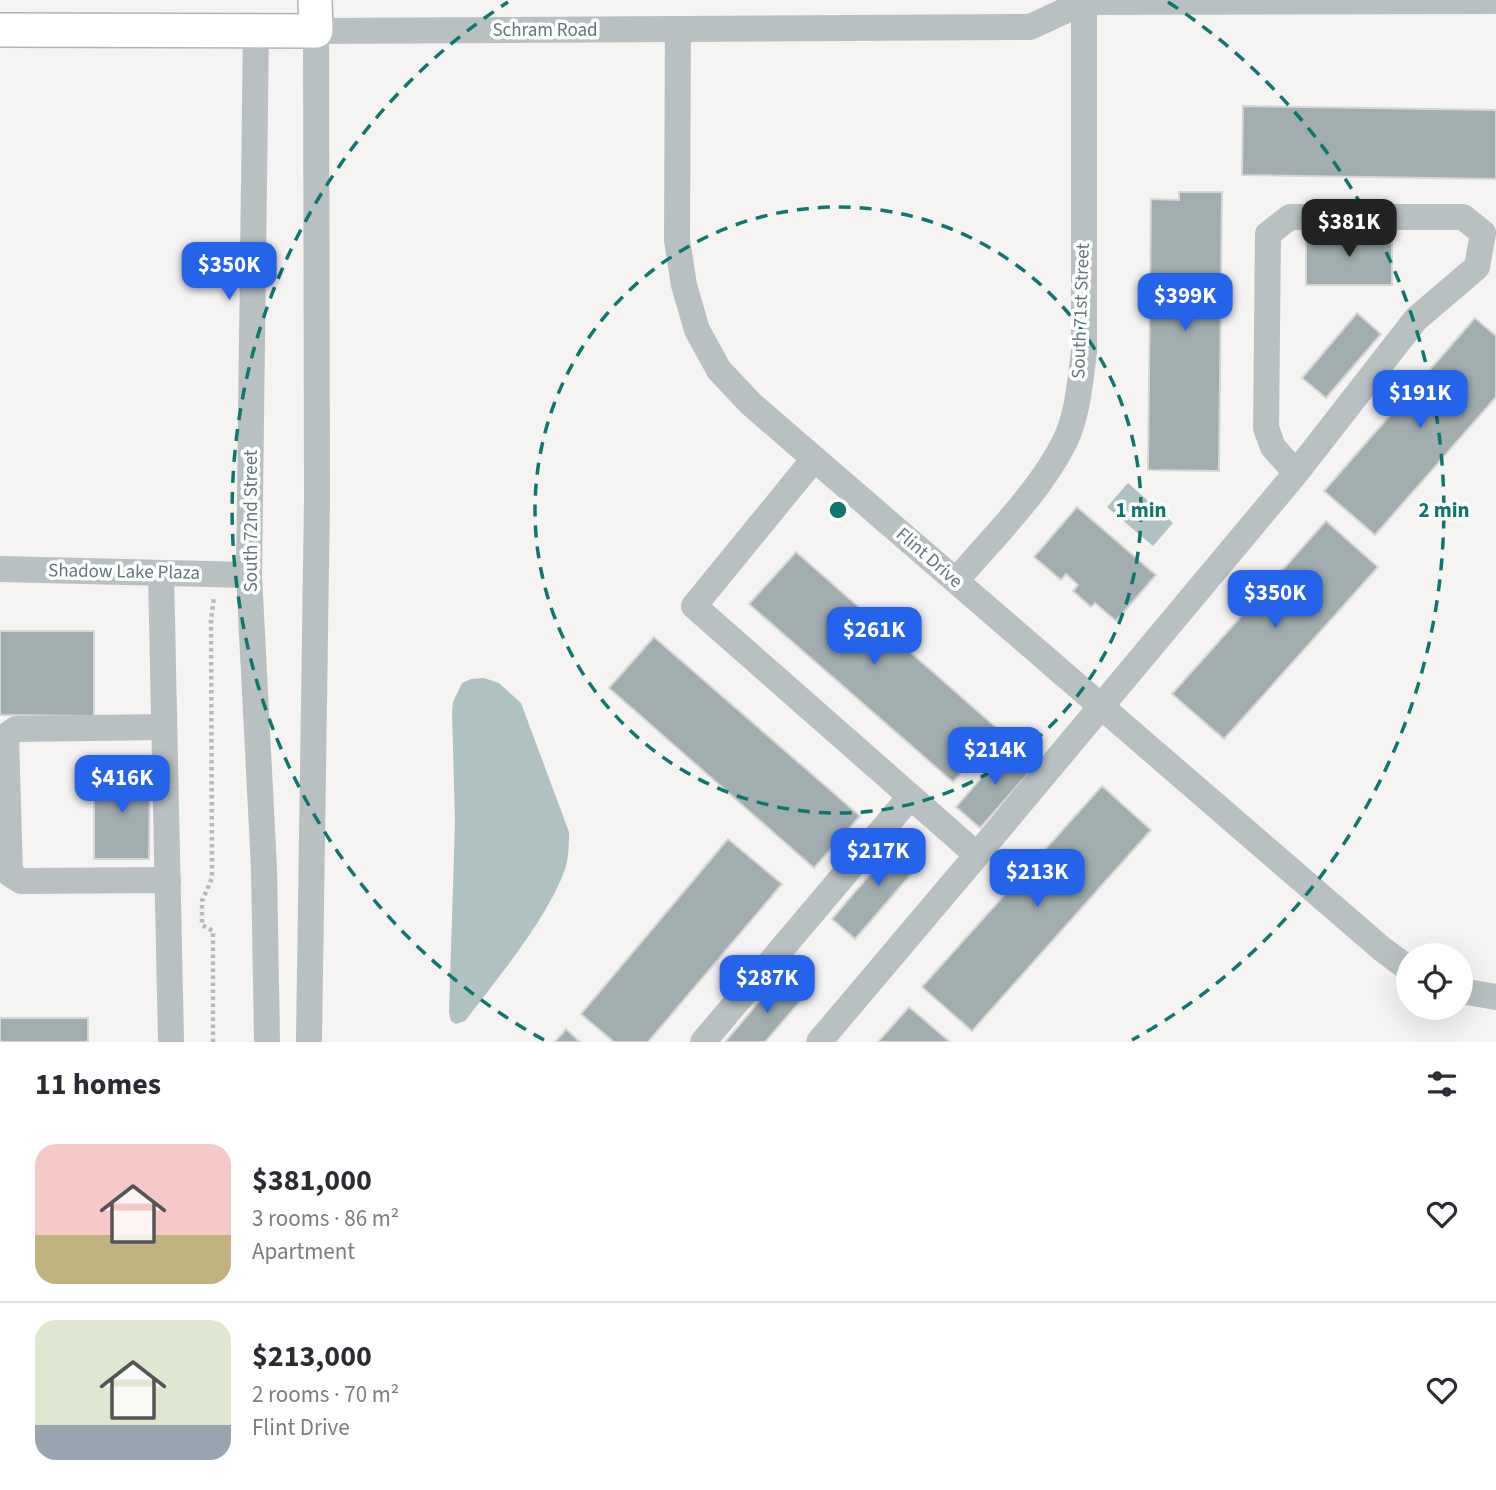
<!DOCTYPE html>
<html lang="en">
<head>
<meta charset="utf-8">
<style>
  :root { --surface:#fff; --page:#f2f2f3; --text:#2b2b33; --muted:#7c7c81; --line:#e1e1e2; --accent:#2563eb }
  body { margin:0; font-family:"Source Sans 3",sans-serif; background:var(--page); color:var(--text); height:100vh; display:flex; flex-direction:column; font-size:26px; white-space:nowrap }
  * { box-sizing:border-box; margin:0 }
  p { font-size:23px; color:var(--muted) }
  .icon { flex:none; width:38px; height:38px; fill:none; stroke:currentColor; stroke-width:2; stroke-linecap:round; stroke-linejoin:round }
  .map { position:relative; height:1042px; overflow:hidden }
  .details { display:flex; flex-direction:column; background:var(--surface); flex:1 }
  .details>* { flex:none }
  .buttons { position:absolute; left:1396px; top:943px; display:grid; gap:14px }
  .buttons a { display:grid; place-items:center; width:77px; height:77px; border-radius:50%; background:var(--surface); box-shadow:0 7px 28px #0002; font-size:35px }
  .price { position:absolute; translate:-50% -60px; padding:0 16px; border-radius:14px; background:var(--accent); color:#fff; font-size:23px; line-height:46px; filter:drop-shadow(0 2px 4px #0008) }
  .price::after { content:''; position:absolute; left:50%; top:42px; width:21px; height:16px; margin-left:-10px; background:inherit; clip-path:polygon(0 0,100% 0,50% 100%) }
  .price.current { background:#222; color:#fff }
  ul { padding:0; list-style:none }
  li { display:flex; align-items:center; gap:21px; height:175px; padding:0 35px }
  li+li { border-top:2px solid var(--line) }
  li span { display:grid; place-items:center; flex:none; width:196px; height:140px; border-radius:21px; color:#555 }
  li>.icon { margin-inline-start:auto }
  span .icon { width:84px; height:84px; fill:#fffc; stroke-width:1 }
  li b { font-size:30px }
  h2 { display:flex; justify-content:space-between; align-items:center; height:84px; padding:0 35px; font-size:30px }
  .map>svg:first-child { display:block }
</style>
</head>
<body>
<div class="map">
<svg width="1496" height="1042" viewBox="0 0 1496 1042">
  <rect width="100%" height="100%" fill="#f5f4f2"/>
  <g fill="#b0c1c1">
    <polygon points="1128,483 1173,523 1153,546 1107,507"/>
    <path d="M484,678L499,683L521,703L569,832C569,844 569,857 565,869C548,918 497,979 465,1021L456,1024L451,1021L449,1013L455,822L452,712L453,702L462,683L471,679Z"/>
  </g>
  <g fill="#a1adae" stroke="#d6d6d4" stroke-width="2">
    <polygon points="1243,106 1496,110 1496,179 1242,175"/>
    <polygon points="1179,192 1222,192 1219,471 1148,470 1151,199 1179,200"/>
    <polygon points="1306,232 1392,233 1392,285 1306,285"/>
    <polygon points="1357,313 1381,334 1326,398 1302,378"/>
    <polygon points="1475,318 1496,336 1496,397 1375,535 1324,491"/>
    <polygon points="1077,507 1156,575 1116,621 1095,603 1091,607 1073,591 1078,585 1066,574 1061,580 1034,557"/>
    <polygon points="1326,521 1378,567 1224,739 1172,694"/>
    <polygon points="796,552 999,730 953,782 749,604"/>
    <polygon points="0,631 94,631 94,716 0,715"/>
    <polygon points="654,637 860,816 814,868 609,688"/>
    <polygon points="1009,746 1034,767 980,828 956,807"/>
    <polygon points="94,770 150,771 149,859 94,859"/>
    <polygon points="1102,786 1151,830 972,1031 922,987"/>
    <polygon points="901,838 925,858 855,939 832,919"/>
    <polygon points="728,839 782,884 648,1042 614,1042 581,1014"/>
    <polygon points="779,978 803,998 765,1042 725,1042"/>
    <polygon points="909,1007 950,1042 878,1042"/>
    <rect x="0" y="1018" width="88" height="24"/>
    <polygon points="566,1029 580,1042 555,1042"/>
  </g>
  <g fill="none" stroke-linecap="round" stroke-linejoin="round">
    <defs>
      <polyline id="major" points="0,30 316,31 315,0"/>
    </defs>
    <use href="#major" stroke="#adb5b6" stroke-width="36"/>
    <polyline stroke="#b4b9ba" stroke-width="4.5" stroke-dasharray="3.5 3.5" stroke-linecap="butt" points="213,1042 213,931 202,925 202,901 212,878 211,620 214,597"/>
    <g stroke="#b9c0c1" stroke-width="26">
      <polyline points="256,29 249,575 264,868 267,1042"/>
      <polyline points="678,29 677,240 684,285 697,330 719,370 751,404 1382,949 1409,969"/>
      <polyline points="814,459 694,606 977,855 1296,473 1416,319 1477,267 1483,233 1463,217 1290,217 1268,234 1266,428 1273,447 1296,473"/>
      <polyline points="0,569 249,575"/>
      <polyline points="161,573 171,1042"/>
      <path d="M956,581C992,538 1040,492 1065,441C1078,414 1080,381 1084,352V2"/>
      <polyline points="164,727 16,729 6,736 10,874 21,881 168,880"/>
      <polyline points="1461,991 1496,997"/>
      <polyline points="309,1042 317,499 316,31 1030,27 1084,2 1496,1"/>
      <polyline points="703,1042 910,797"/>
      <polyline points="819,1042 977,855"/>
    </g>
    <use href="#major" stroke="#fff" stroke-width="33"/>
  </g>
  <g fill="none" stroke="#0f766e" stroke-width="3.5" stroke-dasharray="12 9">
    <circle cx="838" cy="510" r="303"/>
    <path d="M544 1040A606 606 0 0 1 508 2M1168 2A606 606 0 0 1 1132 1040"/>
  </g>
  <g text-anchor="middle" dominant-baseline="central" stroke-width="7" stroke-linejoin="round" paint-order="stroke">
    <g font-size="19" fill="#62787a" stroke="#fff">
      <text x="545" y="30">Schram Road</text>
      <text transform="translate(1081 311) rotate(-88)">South 71st Street</text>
      <text transform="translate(251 521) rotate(-90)">South 72nd Street</text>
      <text transform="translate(929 558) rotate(41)">Flint Drive</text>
      <text transform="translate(124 572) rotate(1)">Shadow Lake Plaza</text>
    </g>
  </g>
  <circle cx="838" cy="510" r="10" fill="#0f766e" stroke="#fff" stroke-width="3.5"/>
  <g font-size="21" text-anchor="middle" font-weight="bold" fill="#0f766e" stroke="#fff" stroke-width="7" stroke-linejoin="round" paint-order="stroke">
    <text x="1141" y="517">1 min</text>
    <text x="1444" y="517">2 min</text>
  </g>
</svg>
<div class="buttons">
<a><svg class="icon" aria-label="locate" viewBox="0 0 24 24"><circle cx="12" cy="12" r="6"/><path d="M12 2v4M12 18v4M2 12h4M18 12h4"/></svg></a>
</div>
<b class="price current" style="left:1349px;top:259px">$381K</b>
<b class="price" style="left:229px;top:302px">$350K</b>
<b class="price" style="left:1185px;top:333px">$399K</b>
<b class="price" style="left:1420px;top:430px">$191K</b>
<b class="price" style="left:1275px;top:630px">$350K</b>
<b class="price" style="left:874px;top:667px">$261K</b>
<b class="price" style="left:995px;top:787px">$214K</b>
<b class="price" style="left:122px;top:815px">$416K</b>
<b class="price" style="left:878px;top:888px">$217K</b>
<b class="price" style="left:1037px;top:909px">$213K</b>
<b class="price" style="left:767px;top:1015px">$287K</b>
</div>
<section class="details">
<h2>11 homes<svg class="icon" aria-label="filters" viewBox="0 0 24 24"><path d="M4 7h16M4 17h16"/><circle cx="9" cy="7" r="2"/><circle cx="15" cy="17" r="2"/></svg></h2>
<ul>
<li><span style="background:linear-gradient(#f6c9c9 65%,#c2b280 0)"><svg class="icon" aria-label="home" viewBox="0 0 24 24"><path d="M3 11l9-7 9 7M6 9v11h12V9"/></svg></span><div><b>$381,000</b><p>3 rooms · 86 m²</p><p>Apartment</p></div><svg class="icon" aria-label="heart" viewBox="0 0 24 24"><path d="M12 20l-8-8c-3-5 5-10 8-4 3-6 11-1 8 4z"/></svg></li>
<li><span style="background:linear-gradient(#dfe7d0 75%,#9aa5b1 0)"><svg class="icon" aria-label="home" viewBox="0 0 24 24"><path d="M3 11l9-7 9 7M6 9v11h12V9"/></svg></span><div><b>$213,000</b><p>2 rooms · 70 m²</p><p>Flint Drive</p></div><svg class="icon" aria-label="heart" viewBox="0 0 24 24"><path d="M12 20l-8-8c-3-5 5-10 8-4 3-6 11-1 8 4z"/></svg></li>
</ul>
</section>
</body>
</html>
